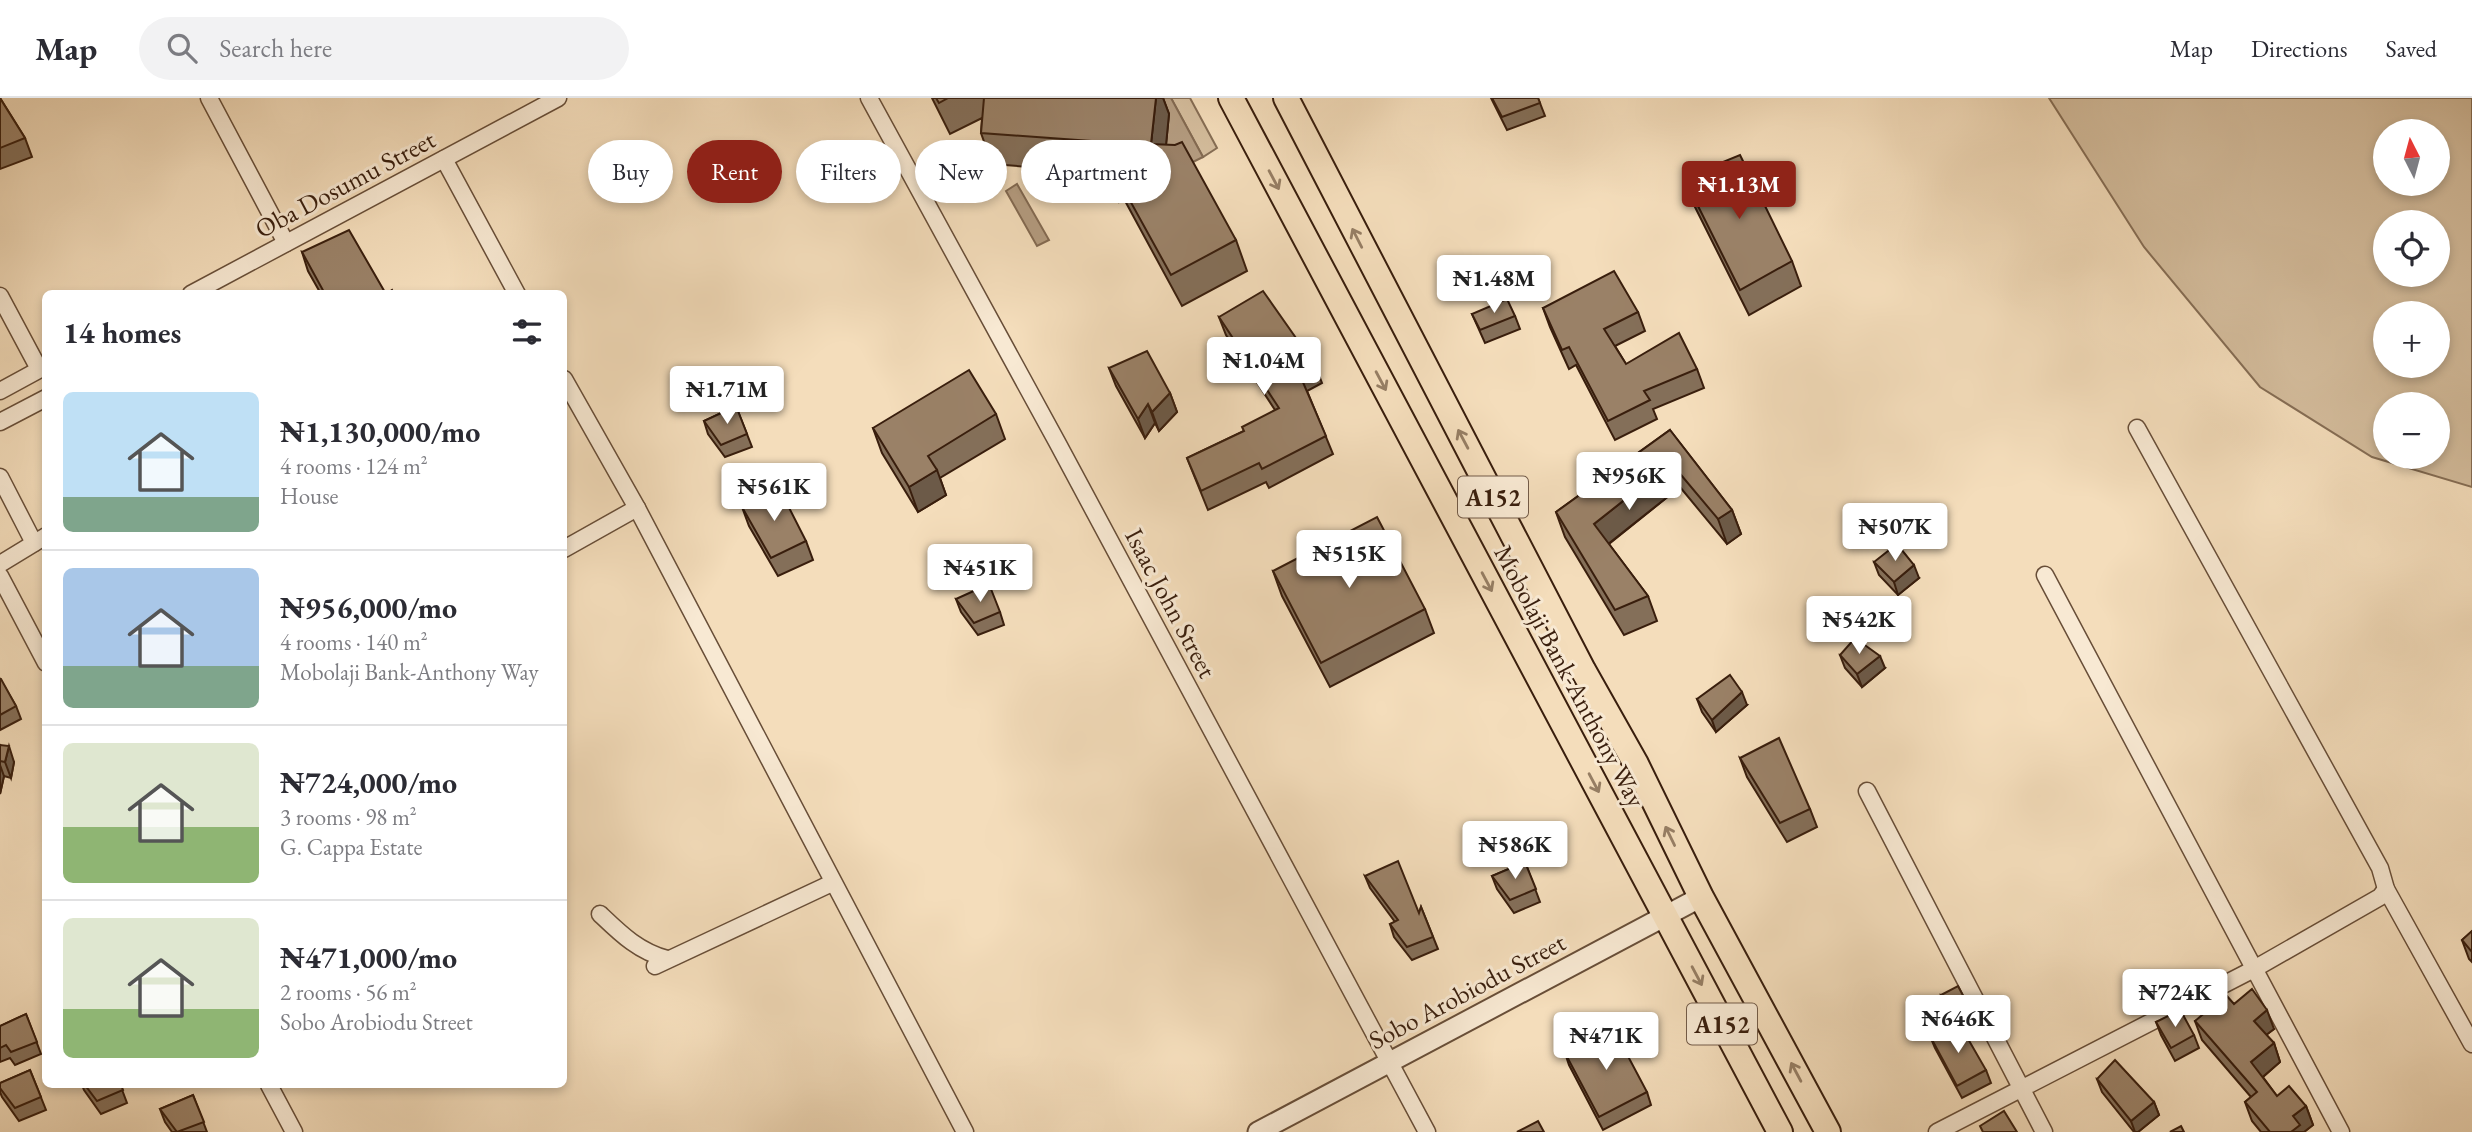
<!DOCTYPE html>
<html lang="en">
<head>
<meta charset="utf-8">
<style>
  :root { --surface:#fff; --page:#f2f2f3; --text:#2b2b33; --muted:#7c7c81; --line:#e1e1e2; --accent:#8f2418 }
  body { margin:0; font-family:"EB Garamond",serif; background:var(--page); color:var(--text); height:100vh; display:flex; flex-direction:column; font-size:26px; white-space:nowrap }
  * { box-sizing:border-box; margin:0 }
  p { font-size:23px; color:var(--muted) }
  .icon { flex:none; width:38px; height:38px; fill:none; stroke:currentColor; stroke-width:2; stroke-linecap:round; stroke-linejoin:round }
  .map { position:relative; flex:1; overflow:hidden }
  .side { position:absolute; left:42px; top:192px; width:525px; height:798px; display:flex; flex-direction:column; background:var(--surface); border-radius:10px; box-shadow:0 4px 10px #0003 }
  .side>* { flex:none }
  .top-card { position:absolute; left:588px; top:42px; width:665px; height:63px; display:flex; gap:14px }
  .needle { width:46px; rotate:354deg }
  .fabs { position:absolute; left:2373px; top:21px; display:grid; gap:14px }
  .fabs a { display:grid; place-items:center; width:77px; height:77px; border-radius:50%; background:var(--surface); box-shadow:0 4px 10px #0003; font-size:35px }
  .price { position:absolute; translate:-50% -60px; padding:0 16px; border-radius:7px; background:#fff; color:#222; font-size:23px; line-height:46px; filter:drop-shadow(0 2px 4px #0008) }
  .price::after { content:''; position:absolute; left:50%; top:42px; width:21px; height:16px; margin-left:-10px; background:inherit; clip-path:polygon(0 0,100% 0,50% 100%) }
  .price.current { background:var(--accent); color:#fff }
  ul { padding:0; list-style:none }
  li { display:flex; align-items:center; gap:21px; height:175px; padding:0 21px }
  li+li { border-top:2px solid var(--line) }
  li span { display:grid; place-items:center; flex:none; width:196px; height:140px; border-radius:10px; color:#555 }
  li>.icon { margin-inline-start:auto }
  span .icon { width:84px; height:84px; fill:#fffc; stroke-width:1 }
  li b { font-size:30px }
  h2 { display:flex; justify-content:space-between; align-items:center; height:84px; padding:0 21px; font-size:30px }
  .pill { padding:0 24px; border-radius:32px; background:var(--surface); box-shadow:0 4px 10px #0003; font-size:24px; line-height:63px }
  .pill.current { background:var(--accent); color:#fff }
  header { display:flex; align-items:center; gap:42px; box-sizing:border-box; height:98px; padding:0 35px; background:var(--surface); border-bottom:2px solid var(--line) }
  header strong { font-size:33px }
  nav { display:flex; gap:38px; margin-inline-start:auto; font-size:24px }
  .search { width:490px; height:63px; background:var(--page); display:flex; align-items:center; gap:18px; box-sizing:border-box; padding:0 24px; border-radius:38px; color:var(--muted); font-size:26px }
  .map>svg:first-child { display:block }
</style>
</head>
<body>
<header>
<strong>Map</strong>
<div class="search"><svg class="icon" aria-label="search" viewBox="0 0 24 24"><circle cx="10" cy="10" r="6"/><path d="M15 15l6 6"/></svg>Search here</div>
<nav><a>Map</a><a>Directions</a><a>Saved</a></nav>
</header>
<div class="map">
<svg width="2472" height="1034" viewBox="0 0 2472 1034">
  <rect width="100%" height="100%" fill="#f4ddbb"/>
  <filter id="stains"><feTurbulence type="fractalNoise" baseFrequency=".00286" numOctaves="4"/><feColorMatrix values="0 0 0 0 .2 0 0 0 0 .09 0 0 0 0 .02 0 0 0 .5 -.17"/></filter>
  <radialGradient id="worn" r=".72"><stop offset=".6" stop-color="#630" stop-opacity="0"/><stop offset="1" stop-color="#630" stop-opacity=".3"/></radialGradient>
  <g fill="#d4bd9d" stroke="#866e55" stroke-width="2" fill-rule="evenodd">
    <polygon points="1171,0 1190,0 1217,50 1203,59"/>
    <path d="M2049,0H2472V389L2372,359L2260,289L2144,149ZM2385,33H2438V86H2385ZM2385,124H2438V177H2385ZM2385,215H2438V268H2385ZM2385,306H2438V359H2385Z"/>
  </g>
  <g fill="#b49c80" stroke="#836a52" stroke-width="2">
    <polygon points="1151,0 1171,0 1203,59 1163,79"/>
    <polygon points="1017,86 1049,142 1037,148 1006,93"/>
  </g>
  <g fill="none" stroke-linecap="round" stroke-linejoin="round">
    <defs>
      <g id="minor">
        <polyline points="209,0 286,145"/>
        <polyline points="869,0 1057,344 1427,1034"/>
        <polyline points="444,61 517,196"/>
        <polyline points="191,196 558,0"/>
        <polyline points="0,198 39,271"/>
        <polyline points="564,281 637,410 965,1034"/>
        <polyline points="0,293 46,268"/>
        <polyline points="0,324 46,300"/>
        <polyline points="2137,330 2380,770 2386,791 2472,946"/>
        <polyline points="0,379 34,445"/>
        <polyline points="564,451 637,410"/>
        <polyline points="0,466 46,438"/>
        <polyline points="2045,477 2341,1034"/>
        <polyline points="0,478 46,565"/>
        <polyline points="1867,693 2044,1034"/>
        <path d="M600,816C621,836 638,853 667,861"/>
        <polyline points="655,868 832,785"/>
        <polyline points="269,987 294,1034"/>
        <polyline points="1937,1034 2254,871 2380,799 2386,791"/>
      </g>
      <polyline id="tertiary" points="1258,1034 1701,799"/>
      <g id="primary">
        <polyline points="1231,0 1780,1034"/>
        <polyline points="1286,0 1583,572 1636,666 1701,799 1828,1034"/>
      </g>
    </defs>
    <use href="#minor" stroke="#684e38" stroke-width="19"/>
    <use href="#tertiary" stroke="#684e38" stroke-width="23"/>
    <use href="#primary" stroke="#391e0d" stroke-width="28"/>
    <use href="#minor" stroke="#f8e9d3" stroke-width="16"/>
    <use href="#tertiary" stroke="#f8e9d3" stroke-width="19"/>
    <use href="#primary" stroke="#f4ddbb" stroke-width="24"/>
  </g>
  <g fill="#846f59" stroke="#391e0d" stroke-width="2">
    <polygon points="0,0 25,40 32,59 0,71"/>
    <polygon points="932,0 1163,0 1169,16 1166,47 1236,142 1247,173 1182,208 1124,101 1119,104 1103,75 992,66 981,35 982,20 950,36"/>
    <polygon points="1491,0 1538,0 1545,18 1507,32"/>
    <polygon points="1684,80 1792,163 1801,188 1749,217 1693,105"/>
    <polygon points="302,154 386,196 394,196 321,196 308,173"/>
    <polygon points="1543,210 1638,214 1645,233 1615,248 1626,266 1697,271 1704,290 1653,311 1657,321 1615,342 1576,267 1569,271 1550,229"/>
    <polygon points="1472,216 1515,218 1520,231 1485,245"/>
    <polygon points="1219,219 1315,267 1322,285 1307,293 1333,356 1269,390 1266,384 1208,412 1187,360 1244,333 1275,312 1226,237"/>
    <polygon points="1109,270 1170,295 1177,314 1159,333 1155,325 1145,340 1116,288"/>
    <polygon points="736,308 752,349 725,359 708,336 704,323"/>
    <polygon points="996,316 1005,341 940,380 946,397 918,414 882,355 873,330"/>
    <polygon points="1670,332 1732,412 1741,436 1727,446 1680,389 1609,446 1648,498 1657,523 1624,537 1565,439 1556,414"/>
    <polygon points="742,409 806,443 813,462 778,478 749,428"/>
    <polygon points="1874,464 1919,480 1898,497 1879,477"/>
    <polygon points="1273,473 1425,511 1434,535 1330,589 1282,498"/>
    <polygon points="956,501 1000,514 1004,527 978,537 961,514"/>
    <polygon points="1840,557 1885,570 1862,589 1845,570"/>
    <polygon points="0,581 16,608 21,621 0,632"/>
    <polygon points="1697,601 1747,607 1716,634 1702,614"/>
    <polygon points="0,647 14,664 11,680 4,678 0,696"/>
    <polygon points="1740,660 1810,711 1817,729 1787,744 1747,679"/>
    <polygon points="1525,764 1540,804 1514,815 1497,791 1492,778"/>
    <polygon points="1365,778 1419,815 1421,809 1438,851 1412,862 1394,839 1390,826 1395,824 1370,790"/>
    <polygon points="2472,833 2472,864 2469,861 2462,842"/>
    <polygon points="1941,897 1967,905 1972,918 1954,927"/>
    <polygon points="2234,906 2274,931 2266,937 2274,945 2280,964 2263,979 2277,998 2306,1008 2313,1027 2304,1034 2261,1034 2252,1023 2245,1004 2251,999 2202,942 2195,923"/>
    <polygon points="26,916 41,956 15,967 10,960 0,964 0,928"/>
    <polygon points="2176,919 2194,937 2199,950 2175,963 2161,937 2156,924"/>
    <polygon points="1930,938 1986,972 1991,985 1962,1000 1935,950"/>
    <polygon points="1565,955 1647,994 1651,1007 1603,1032 1569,967"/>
    <polygon points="30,972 46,1012 19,1023 2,999 0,994 0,985"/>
    <polygon points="2097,981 2154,1004 2159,1017 2138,1034 2134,1034 2102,994"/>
    <polygon points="82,987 125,987 121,989 127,1005 101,1016 84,992"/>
    <polygon points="193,997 207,1034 172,1034 165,1024 160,1011"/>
  </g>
  <g fill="#6c5a48" stroke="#391e0d" stroke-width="2">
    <polygon points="1156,0 1163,0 1169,16 1163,78 1151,46"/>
    <polygon points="1170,295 1177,314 1159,333 1152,314"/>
    <polygon points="1148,306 1155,325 1145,340 1138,321"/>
    <polygon points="1671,365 1680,389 1603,450 1594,426"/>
    <polygon points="937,372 946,397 918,414 909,389"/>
    <polygon points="1732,412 1741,436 1727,446 1718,421"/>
    <polygon points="1914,467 1919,480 1898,497 1894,484"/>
    <polygon points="1880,558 1885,570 1862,589 1857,576"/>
    <polygon points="1742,594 1747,607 1716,634 1712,622"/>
    <polygon points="9,648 14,664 11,680 5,664"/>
    <polygon points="0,667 4,678 0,696"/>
    <polygon points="2267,912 2274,931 2261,941 2254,923"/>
    <polygon points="2274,945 2280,964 2258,983 2251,964"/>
    <polygon points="2154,1004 2159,1017 2138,1034 2135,1034 2131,1023"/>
    <polygon points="2306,1008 2313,1027 2304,1034 2291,1034 2293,1018"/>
  </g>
  <g fill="#9a8167" stroke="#391e0d" stroke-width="2">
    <polygon points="0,0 25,40 0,50"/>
    <polygon points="936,0 948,0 939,5"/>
    <polygon points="984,0 1156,0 1151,46 1175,47 1182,44 1236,142 1171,177 1112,70 1108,72 1091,43 981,35"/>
    <polygon points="1492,0 1538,0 1540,5 1502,19"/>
    <polygon points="1740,57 1792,163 1740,192 1684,80"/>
    <polygon points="349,132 386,196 392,192 394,196 325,196 302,154"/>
    <polygon points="1614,173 1638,214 1604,231 1626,266 1679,235 1697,271 1644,293 1650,302 1608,323 1569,249 1562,252 1543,210"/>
    <polygon points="1263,193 1315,267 1299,275 1326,338 1262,371 1259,365 1201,393 1187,360 1244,333 1242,329 1279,310 1219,219"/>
    <polygon points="1507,201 1515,218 1480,232 1472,216"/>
    <polygon points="1147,253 1170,295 1152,314 1148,306 1138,321 1109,270"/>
    <polygon points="969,272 996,316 928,358 937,372 909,389 873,330"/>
    <polygon points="736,308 747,336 721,347 704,323"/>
    <polygon points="1670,332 1732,412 1718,421 1671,365 1594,426 1648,498 1615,512 1556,414"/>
    <polygon points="779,390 806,443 771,460 742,409"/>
    <polygon points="1377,419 1425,511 1321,565 1273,473"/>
    <polygon points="1897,446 1914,467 1894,484 1874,464"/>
    <polygon points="989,486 1000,514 974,525 956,501"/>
    <polygon points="1855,540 1880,558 1857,576 1840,557"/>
    <polygon points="1730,577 1742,594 1712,622 1697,601"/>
    <polygon points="0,581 1,581 16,608 0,617"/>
    <polygon points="1779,640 1810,711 1780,725 1740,660"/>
    <polygon points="0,647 9,648 5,664 0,663"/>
    <polygon points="1398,763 1419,815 1421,809 1433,839 1407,849 1390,826 1398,822 1365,778"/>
    <polygon points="1525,764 1536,791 1510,802 1492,778"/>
    <polygon points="2472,833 2472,854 2462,842"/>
    <polygon points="1958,888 1967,905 1949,914 1941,897"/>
    <polygon points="2252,891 2267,912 2254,923 2274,945 2251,964 2277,998 2289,988 2306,1008 2293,1018 2300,1027 2291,1034 2270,1034 2245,1004 2257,994 2195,923 2226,897 2234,906"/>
    <polygon points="2174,915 2176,919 2182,915 2194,937 2171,950 2156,924"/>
    <polygon points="26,916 37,944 11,954 6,947 0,950 0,928"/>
    <polygon points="1960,927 1986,972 1957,988 1930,938"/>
    <polygon points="1613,930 1647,994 1599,1019 1565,955"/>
    <polygon points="2115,962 2154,1004 2131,1023 2097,981"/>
    <polygon points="30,972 41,999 15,1010 0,990 0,985"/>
    <polygon points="85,987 121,987 123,992 97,1003"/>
    <polygon points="193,997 204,1024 177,1034 160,1011"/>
    <polygon points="2004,1013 2017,1034 1983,1034 1980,1028"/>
    <polygon points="1538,1023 1544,1034 1517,1034"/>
    <polygon points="2181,1028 2184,1034 2170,1034"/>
  </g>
  <defs><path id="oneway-shaft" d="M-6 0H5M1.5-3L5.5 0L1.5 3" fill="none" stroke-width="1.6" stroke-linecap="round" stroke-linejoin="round" transform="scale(1.75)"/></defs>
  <g stroke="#967e64">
    <use href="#oneway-shaft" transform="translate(1274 82) rotate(62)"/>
    <use href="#oneway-shaft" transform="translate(1357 140) rotate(-117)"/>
    <use href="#oneway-shaft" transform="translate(1381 283) rotate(62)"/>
    <use href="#oneway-shaft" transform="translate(1463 341) rotate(-118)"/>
    <use href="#oneway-shaft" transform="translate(1487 484) rotate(62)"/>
    <use href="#oneway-shaft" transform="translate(1594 685) rotate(62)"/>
    <use href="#oneway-shaft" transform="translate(1670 738) rotate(-116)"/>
    <use href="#oneway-shaft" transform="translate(1697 878) rotate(62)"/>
    <use href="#oneway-shaft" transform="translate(1796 974) rotate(-118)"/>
  </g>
  <g text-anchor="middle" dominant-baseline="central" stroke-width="6" stroke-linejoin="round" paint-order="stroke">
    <g fill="#f8e9d3" stroke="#725b48" stroke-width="2">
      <rect x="1458" y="378.5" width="70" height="41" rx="5"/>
      <rect x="1687" y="905.5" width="70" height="41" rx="5"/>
    </g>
    <g font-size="24" font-weight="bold" fill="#391e0d">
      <text x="1493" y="399">A152</text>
      <text x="1722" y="926">A152</text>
    </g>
    <g font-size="26" fill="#391e0d" stroke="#f8e9d3">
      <text transform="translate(345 86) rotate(-28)">Oba Dosumu Street</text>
      <text transform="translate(1171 505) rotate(62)">Isaac John Street</text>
      <text transform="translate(1570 578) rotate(62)">Mobolaji Bank-Anthony Way</text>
      <text transform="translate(1467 893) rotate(-28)">Sobo Arobiodu Street</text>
    </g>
  </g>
  <rect width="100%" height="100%" filter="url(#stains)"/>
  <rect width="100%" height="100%" fill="url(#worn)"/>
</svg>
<div class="fabs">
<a><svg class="needle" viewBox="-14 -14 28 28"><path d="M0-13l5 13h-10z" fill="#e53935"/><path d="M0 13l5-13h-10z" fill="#7c7c81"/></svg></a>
<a><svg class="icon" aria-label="locate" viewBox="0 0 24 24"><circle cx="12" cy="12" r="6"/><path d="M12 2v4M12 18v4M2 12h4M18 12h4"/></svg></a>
<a>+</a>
<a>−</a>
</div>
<b class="price current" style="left:1739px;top:123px">₦1.13M</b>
<b class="price" style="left:1494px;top:217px">₦1.48M</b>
<b class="price" style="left:1264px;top:299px">₦1.04M</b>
<b class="price" style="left:727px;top:328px">₦1.71M</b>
<b class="price" style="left:1629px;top:414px">₦956K</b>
<b class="price" style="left:774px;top:425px">₦561K</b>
<b class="price" style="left:1895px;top:465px">₦507K</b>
<b class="price" style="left:1349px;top:492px">₦515K</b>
<b class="price" style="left:980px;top:506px">₦451K</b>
<b class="price" style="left:1859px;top:558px">₦542K</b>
<b class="price" style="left:1515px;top:783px">₦586K</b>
<b class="price" style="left:2175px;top:931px">₦724K</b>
<b class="price" style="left:1958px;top:957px">₦646K</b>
<b class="price" style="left:1606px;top:974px">₦471K</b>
<div class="top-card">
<a class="pill">Buy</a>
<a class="pill current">Rent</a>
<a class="pill">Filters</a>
<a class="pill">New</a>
<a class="pill">Apartment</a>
</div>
<section class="side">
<h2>14 homes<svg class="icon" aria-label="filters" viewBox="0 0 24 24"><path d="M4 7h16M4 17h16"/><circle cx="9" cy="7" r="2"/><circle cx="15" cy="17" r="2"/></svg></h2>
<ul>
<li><span style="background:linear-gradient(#bfe0f5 75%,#7fa58c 0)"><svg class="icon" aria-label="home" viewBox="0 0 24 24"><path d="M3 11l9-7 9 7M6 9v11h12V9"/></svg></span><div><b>₦1,130,000/mo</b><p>4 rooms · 124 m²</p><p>House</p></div></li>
<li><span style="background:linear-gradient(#a9c7e8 70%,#7fa58c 0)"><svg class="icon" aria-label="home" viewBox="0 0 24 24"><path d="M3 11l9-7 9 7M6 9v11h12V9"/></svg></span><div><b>₦956,000/mo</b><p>4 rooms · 140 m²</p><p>Mobolaji Bank-Anthony Way</p></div></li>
<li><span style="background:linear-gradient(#dfe7d0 60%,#8fb573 0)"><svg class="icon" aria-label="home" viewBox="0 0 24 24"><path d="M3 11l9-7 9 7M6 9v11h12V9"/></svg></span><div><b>₦724,000/mo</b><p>3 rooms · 98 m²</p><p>G. Cappa Estate</p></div></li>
<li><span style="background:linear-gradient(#dfe7d0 65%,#8fb573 0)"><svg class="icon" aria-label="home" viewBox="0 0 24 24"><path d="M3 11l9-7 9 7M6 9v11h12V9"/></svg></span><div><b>₦471,000/mo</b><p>2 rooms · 56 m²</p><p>Sobo Arobiodu Street</p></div></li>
</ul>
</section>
</div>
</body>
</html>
